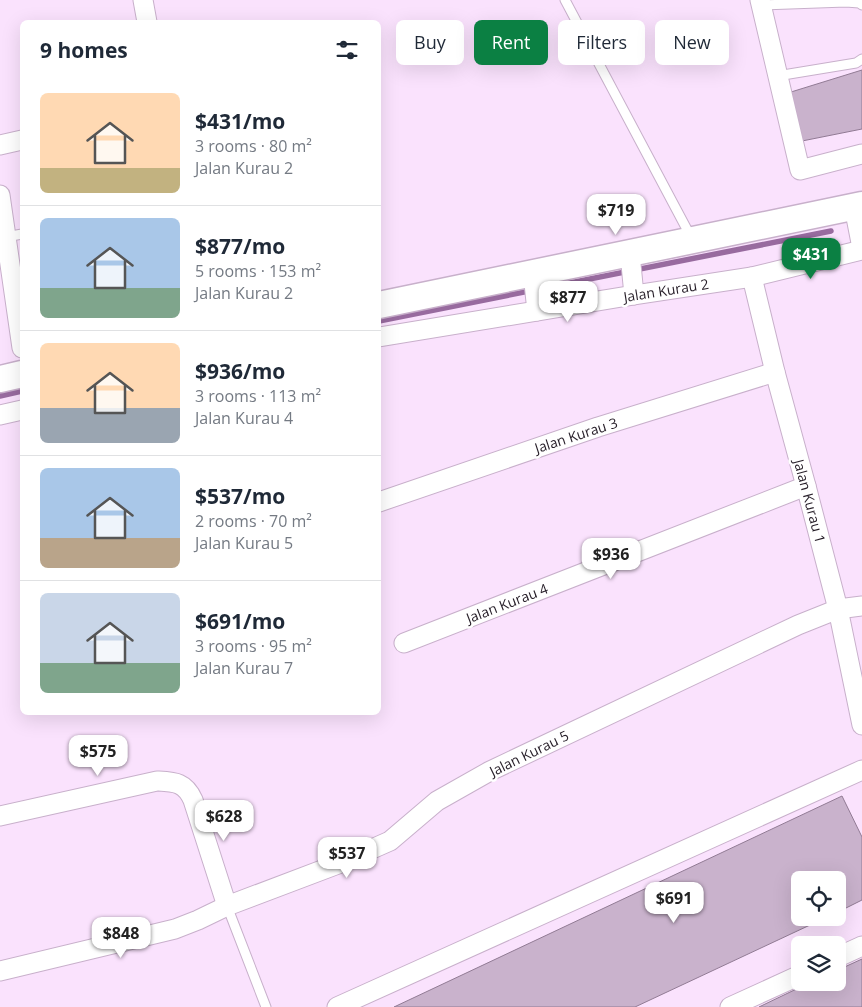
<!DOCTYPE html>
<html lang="en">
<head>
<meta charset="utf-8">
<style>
  :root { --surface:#fff; --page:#f6f6f7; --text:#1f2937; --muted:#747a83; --line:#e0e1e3; --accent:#0b8043 }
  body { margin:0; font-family:"Open Sans",sans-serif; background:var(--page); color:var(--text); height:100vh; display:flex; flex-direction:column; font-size:19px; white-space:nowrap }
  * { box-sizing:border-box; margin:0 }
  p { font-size:16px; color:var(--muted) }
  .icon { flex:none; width:28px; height:28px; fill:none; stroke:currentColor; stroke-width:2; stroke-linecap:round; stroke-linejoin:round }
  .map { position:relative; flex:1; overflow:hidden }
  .panel { position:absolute; left:20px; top:20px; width:361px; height:695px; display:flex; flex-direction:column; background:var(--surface); border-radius:8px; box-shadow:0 5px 20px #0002 }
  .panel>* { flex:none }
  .guide { position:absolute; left:396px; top:20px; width:390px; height:45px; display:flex; gap:10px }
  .buttons { position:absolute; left:791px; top:871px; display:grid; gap:10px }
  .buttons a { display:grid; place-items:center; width:55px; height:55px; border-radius:8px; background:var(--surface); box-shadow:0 5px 20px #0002; font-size:25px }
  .price { position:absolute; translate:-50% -42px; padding:0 11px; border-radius:10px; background:#fff; color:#222; font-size:16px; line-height:32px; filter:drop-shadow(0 1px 2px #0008) }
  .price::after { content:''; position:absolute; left:50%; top:30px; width:15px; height:11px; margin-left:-8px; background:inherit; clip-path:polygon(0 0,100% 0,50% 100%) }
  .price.on { background:var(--accent); color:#fff }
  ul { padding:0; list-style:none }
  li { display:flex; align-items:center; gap:15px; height:125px; padding:0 20px }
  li+li { border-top:1px solid var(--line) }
  li span { display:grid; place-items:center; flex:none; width:140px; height:100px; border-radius:8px; color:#555 }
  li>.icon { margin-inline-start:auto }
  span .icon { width:60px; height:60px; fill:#fffc; stroke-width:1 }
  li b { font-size:21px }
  h2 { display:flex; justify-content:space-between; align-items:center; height:60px; padding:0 20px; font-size:21px }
  .tag { padding:0 18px; border-radius:8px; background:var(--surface); box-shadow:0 5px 20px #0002; font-size:18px; line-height:45px }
  .tag.on { background:var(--accent); color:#fff }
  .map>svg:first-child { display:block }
</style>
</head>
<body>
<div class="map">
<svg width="862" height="1007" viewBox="0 0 862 1007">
  <rect width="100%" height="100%" fill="#fae2fd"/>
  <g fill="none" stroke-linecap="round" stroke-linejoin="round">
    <g stroke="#986b9f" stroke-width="5.5">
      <polyline points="379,321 831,231"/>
      <polyline points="0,396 22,391"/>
    </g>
  </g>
  <g fill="#c9b2cc" stroke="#917b94">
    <polygon points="862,70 862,129 802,141 791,92"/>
    <polygon points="842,796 862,837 862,900 838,912 838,880 800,880 800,918 825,918 635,1007 394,1007"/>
    <polygon points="862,959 862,1007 759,1007 811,982 838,982 838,970"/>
  </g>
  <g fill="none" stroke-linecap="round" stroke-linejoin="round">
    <defs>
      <g id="lane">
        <polyline points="565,0 691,237"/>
        <polyline points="761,5 846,2 859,3 862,5"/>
        <polyline points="777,76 856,63 862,59"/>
        <polyline points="6,237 22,234"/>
        <polyline points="227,906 266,1007"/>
      </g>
      <g id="street">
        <polyline points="143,0 147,22"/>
        <polyline points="760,0 800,170 862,154"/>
        <polyline points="0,145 22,140"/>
        <polyline points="0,195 22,348"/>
        <polyline points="854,207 862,248"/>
        <polyline points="630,254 634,295"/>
        <polyline points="533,274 537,311"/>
        <polyline points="752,277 775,372 806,486 838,609 862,725"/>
        <polyline points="379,337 634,295 752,277 862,250"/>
        <polyline points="0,415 22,410"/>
        <polyline points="379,502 598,427 775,372"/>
        <polyline points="404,643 806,486"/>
        <path d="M0,816L157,781C175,782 185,782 193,800L227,906"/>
        <polyline points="838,957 862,946"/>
        <polyline points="0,971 175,929 198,920 227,906 338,864 390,841 437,801 490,771 798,625 838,609 862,606"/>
        <polyline points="337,1007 862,770"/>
        <polyline points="730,1007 800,975"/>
      </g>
      <g id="secondary">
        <polyline points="379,305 862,205"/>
        <polyline points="0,379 22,374"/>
      </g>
    </defs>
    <use href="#lane" stroke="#c8b0cb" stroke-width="11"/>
    <use href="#street" stroke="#c8b0cb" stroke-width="21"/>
    <use href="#secondary" stroke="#c8b0cb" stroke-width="29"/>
    <use href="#lane" stroke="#fff" stroke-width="9"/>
    <use href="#street" stroke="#fff" stroke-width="19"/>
    <use href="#secondary" stroke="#fff" stroke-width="26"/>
  </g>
  <g text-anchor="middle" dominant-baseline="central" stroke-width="5" stroke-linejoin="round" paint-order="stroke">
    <g font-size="14" fill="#251d27" stroke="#fff">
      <text transform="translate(666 290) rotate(-9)">Jalan Kurau 2</text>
      <text transform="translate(576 435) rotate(-18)">Jalan Kurau 3</text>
      <text transform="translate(810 501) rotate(75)">Jalan Kurau 1</text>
      <text transform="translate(507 603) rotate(-21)">Jalan Kurau 4</text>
      <text transform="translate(529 753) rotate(-26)">Jalan Kurau 5</text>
    </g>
  </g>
</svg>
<div class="buttons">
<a><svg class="icon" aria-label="locate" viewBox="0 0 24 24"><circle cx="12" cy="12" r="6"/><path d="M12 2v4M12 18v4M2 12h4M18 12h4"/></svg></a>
<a><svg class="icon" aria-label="layers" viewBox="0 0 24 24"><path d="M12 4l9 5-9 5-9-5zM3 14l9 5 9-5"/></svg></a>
</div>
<b class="price" style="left:616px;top:236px">$719</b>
<b class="price on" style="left:811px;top:280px">$431</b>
<b class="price" style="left:568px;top:323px">$877</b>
<b class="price" style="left:611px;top:580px">$936</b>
<b class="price" style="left:98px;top:777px">$575</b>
<b class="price" style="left:224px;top:842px">$628</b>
<b class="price" style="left:347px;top:879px">$537</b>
<b class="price" style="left:674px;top:924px">$691</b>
<b class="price" style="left:121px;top:959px">$848</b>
<div class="guide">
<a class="tag">Buy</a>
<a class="tag on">Rent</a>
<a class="tag">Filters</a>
<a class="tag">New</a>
</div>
<section class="panel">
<h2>9 homes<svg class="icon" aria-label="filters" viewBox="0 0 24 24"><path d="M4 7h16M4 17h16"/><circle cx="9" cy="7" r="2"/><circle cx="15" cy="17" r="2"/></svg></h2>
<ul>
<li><span style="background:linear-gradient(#ffd9b3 75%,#c2b280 0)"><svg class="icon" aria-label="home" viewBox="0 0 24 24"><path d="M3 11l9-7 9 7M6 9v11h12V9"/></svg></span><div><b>$431/mo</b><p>3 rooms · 80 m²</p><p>Jalan Kurau 2</p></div></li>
<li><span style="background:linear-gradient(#a9c7e8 70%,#7fa58c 0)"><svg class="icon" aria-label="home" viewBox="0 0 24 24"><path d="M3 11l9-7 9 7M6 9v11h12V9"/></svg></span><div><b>$877/mo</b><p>5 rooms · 153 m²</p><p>Jalan Kurau 2</p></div></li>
<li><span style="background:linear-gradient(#ffd9b3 65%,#9aa5b1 0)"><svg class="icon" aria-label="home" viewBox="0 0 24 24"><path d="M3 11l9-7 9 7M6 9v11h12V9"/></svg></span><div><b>$936/mo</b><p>3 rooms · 113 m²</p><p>Jalan Kurau 4</p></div></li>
<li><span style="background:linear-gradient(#a9c7e8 70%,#b9a48a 0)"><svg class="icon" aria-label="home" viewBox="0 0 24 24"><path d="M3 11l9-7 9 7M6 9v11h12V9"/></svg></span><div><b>$537/mo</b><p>2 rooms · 70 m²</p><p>Jalan Kurau 5</p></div></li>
<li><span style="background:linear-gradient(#c9d6e8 70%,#7fa58c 0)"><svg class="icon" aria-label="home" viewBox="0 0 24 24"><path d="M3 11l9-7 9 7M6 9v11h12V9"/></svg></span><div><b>$691/mo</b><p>3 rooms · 95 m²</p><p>Jalan Kurau 7</p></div></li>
</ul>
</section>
</div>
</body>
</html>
